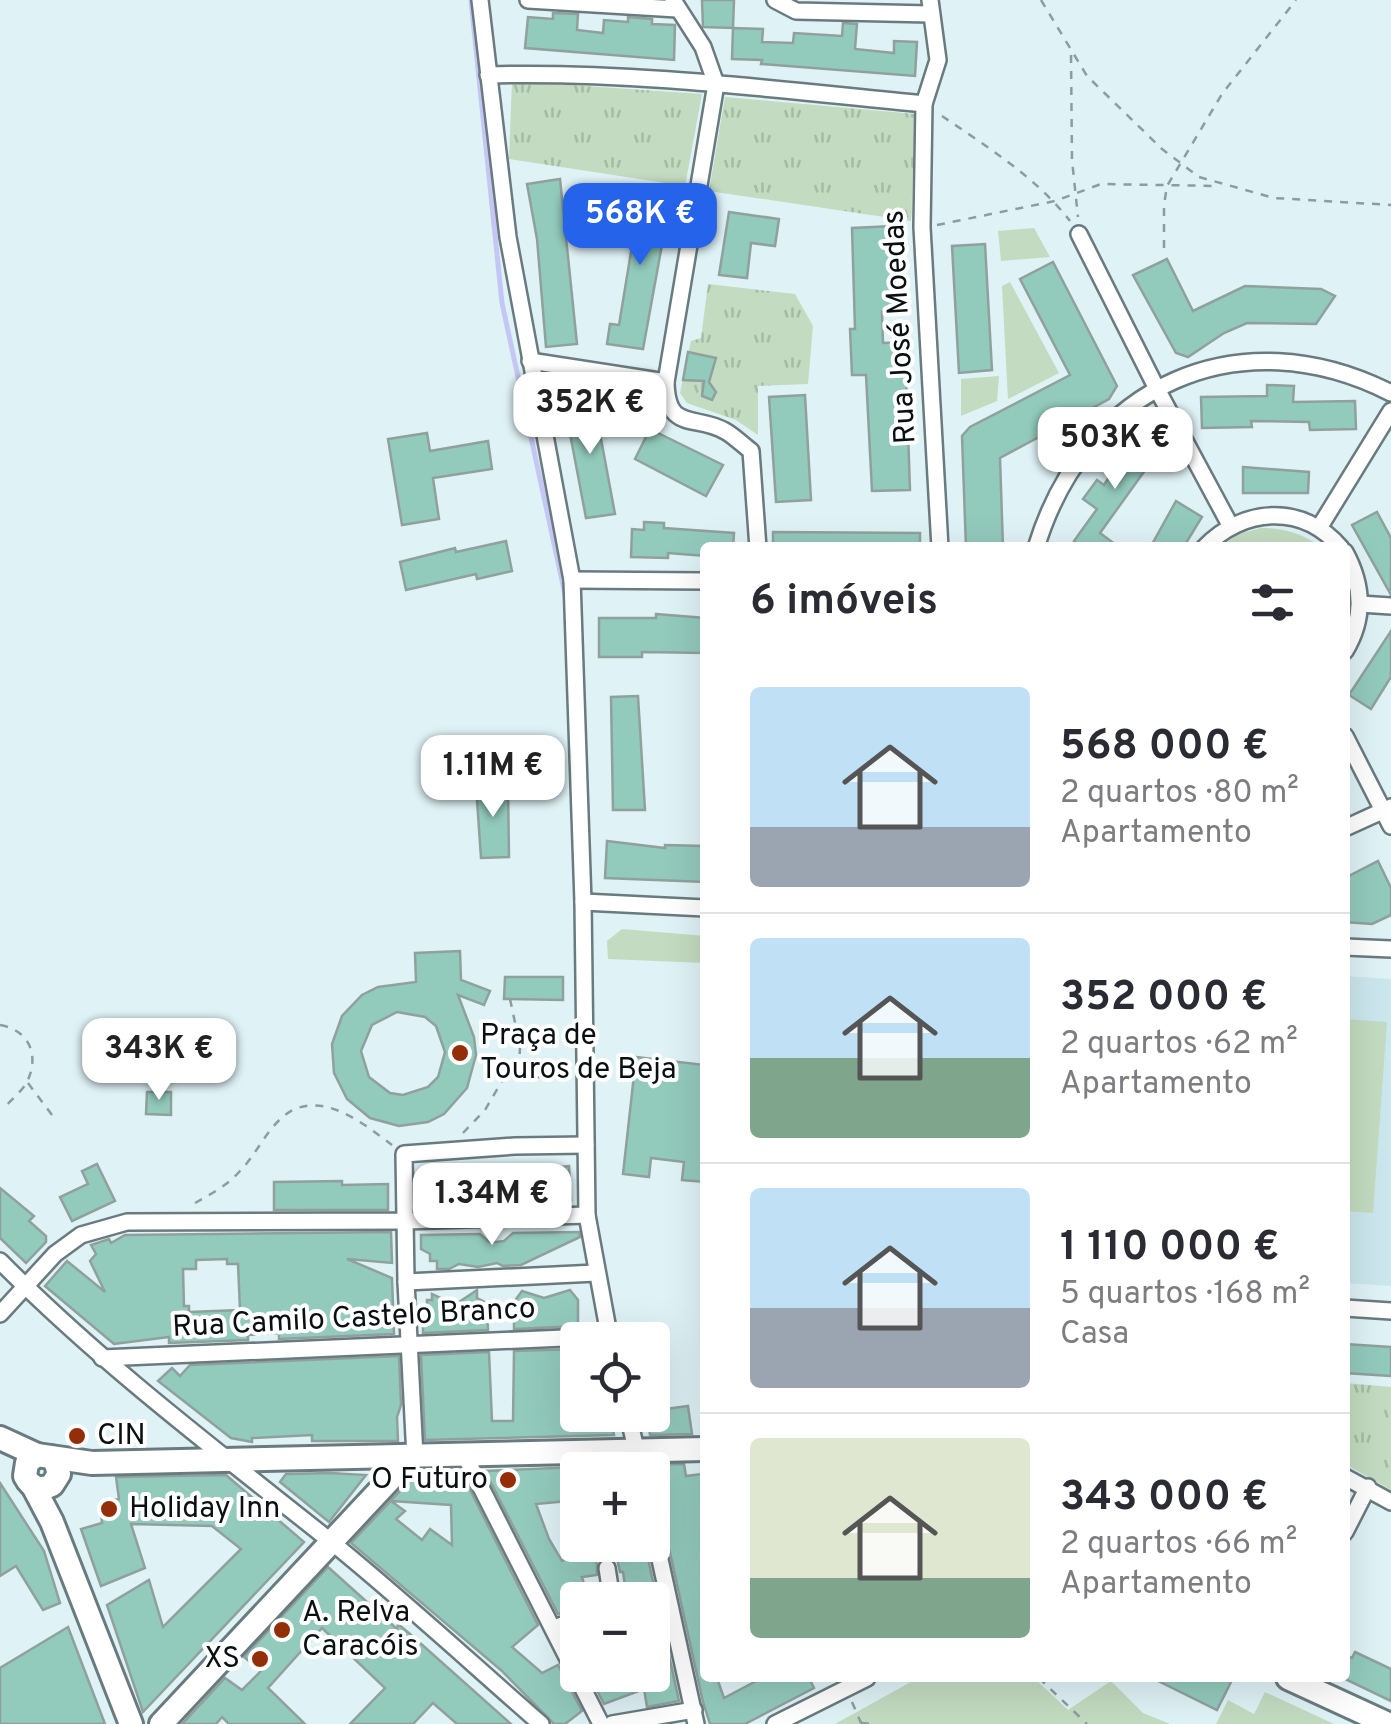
<!DOCTYPE html>
<html lang="pt">
<head>
<meta charset="utf-8">
<style>
  :root { --surface:#fff; --page:#f2f2f3; --text:#2b2b33; --muted:#7c7c81; --line:#e1e1e2; --accent:#2563eb }
  body { margin:0; font-family:Overpass,sans-serif; background:var(--page); color:var(--text); height:100vh; display:flex; flex-direction:column; font-size:38px; white-space:nowrap }
  * { box-sizing:border-box; margin:0 }
  p { font-size:32px; color:var(--muted) }
  .icon { flex:none; width:55px; height:55px; fill:none; stroke:currentColor; stroke-width:2; stroke-linecap:round; stroke-linejoin:round }
  .map { position:relative; flex:1; overflow:hidden }
  .sheet { position:absolute; left:700px; top:542px; width:650px; height:1140px; display:flex; flex-direction:column; background:var(--surface); border-radius:10px; box-shadow:0 10px 40px #0002 }
  .sheet>* { flex:none }
  .buttons { position:absolute; left:560px; top:1322px; display:grid; gap:20px }
  .buttons a { display:grid; place-items:center; width:110px; height:110px; border-radius:10px; background:var(--surface); box-shadow:0 10px 40px #0002; font-size:50px }
  .price { position:absolute; translate:-50% -85px; padding:0 22px; border-radius:20px; background:#fff; color:#222; font-size:32px; line-height:65px; filter:drop-shadow(0 2px 5px #0008) }
  .price::after { content:''; position:absolute; left:50%; top:60px; width:30px; height:22px; margin-left:-15px; background:inherit; clip-path:polygon(0 0,100% 0,50% 100%) }
  .price.on { background:var(--accent); color:#fff }
  ul { padding:0; list-style:none }
  li { display:flex; align-items:center; gap:30px; height:250px; padding:0 50px }
  li+li { border-top:2px solid var(--line) }
  li span { display:grid; place-items:center; flex:none; width:280px; height:200px; border-radius:10px; color:#555 }
  li>.icon { margin-inline-start:auto }
  span .icon { width:120px; height:120px; fill:#fffc; stroke-width:1 }
  li b { font-size:42px }
  h2 { display:flex; justify-content:space-between; align-items:center; height:120px; padding:0 50px; font-size:42px }
  .map>svg:first-child { display:block }
</style>
</head>
<body>
<div class="map">
<svg width="1391" height="1724" viewBox="0 0 1391 1724">
  <defs>
    <pattern id="grass-tufts" width="24" height="20" patternUnits="userSpaceOnUse" patternTransform="scale(2.5)"><rect width="24" height="20" fill="#c3dbc0"/><path d="M3 7l-1-3M5 7V3M7 7l1-3M15 17l-1-3M17 17v-4M19 17l1-3" fill="none" stroke="#a6bba4"/></pattern>
  </defs>
  <rect width="100%" height="100%" fill="#dff2f6"/>
  <polygon fill="#cbe7ed" points="1345,976 1391,979 1391,1286 1345,1283"/>
  <g fill="url(#grass-tufts)">
    <polygon points="512,81 702,94 685,186 509,159"/>
    <polygon points="725,97 915,114 911,221 709,191"/>
    <polygon points="708,284 795,294 813,326 808,384 758,386 758,435 736,420 687,403 680,393 691,341 701,338"/>
    <polygon points="1345,1383 1391,1387 1391,1490 1345,1464"/>
  </g>
  <g fill="#c3dbc0">
    <polygon points="1034,228 1050,257 1001,261 998,231"/>
    <polygon points="1010,282 1059,373 1008,399 1002,286"/>
    <polygon points="999,376 997,401 961,416 961,379"/>
    <path d="M1261,528C1285,528 1301,533 1321,547H1219L1239,534Z"/>
    <polygon points="622,929 705,936 705,963 608,959 607,941"/>
    <polygon points="1345,1019 1387,1022 1373,1213 1345,1211"/>
    <polygon points="918,1678 1034,1678 1068,1710 1111,1681 1143,1713 1170,1724 835,1724"/>
    <polygon points="1265,1692 1334,1724 1216,1724 1228,1700 1254,1714"/>
  </g>
  <g fill="none" stroke-linecap="round" stroke-linejoin="round">
    <polyline stroke="#c4c7f3" stroke-width="5" points="471,0 502,303 566,599"/>
  </g>
  <g fill="#92cabc" stroke="#90a19d" stroke-width="2.5" fill-rule="evenodd">
    <polygon points="702,0 734,0 733,28 703,27"/>
    <polygon points="553,13 578,14 577,30 603,33 604,20 628,22 628,17 652,19 652,24 675,25 674,60 525,48 528,17 553,19"/>
    <polygon points="843,23 857,24 855,49 894,53 894,41 917,42 915,76 761,64 762,60 732,59 733,28 763,29 762,42 793,43 794,33 842,36"/>
    <polygon points="560,179 577,344 546,347 537,239 527,184"/>
    <polygon points="631,193 670,201 643,349 607,344 610,324 619,325 632,246 622,244"/>
    <polygon points="729,212 779,219 775,246 751,243 747,278 719,275"/>
    <polygon points="893,226 898,311 882,312 883,343 905,342 910,490 872,491 866,375 852,375 850,329 855,329 852,228"/>
    <polygon points="985,244 992,370 959,373 952,246"/>
    <polygon points="1167,259 1193,311 1245,286 1321,289 1335,296 1316,324 1247,323 1224,333 1188,357 1176,353 1133,275"/>
    <polygon points="1053,262 1117,386 1109,399 1000,458 1003,548 966,548 962,436 970,427 1070,375 1020,279"/>
    <polygon points="688,352 716,358 709,382 716,392 712,400 702,396 704,381 683,380"/>
    <polygon points="1267,385 1294,386 1293,402 1355,401 1356,429 1310,430 1309,422 1251,421 1252,427 1202,428 1201,397 1267,396"/>
    <polygon points="805,395 811,500 776,502 769,397"/>
    <polygon points="593,396 615,514 586,518 564,402"/>
    <polygon points="650,429 723,465 706,496 635,459"/>
    <polygon points="427,433 430,451 488,441 492,469 433,478 439,519 402,525 388,439"/>
    <polygon points="1138,433 1161,448 1100,533 1120,548 1083,548 1074,541 1097,509 1083,499 1097,480 1104,485"/>
    <polygon points="1243,467 1309,472 1308,493 1243,493"/>
    <polygon points="1176,501 1202,517 1183,548 1150,548"/>
    <polygon points="1377,512 1391,538 1391,595 1352,525"/>
    <polygon points="644,522 664,523 664,528 734,533 733,548 705,548 705,556 668,553 668,558 631,557 632,529 644,530"/>
    <polygon points="773,532 920,533 920,548 773,548"/>
    <polygon points="506,541 512,571 477,579 476,574 406,590 400,562 455,548 456,552"/>
    <polygon points="656,614 705,618 705,653 642,652 642,657 599,657 599,618 656,618"/>
    <polygon points="1391,631 1391,677 1371,709 1349,695"/>
    <polygon points="638,696 645,810 613,810 611,697"/>
    <polygon points="508,784 509,857 481,858 476,785"/>
    <polygon points="607,841 665,848 665,845 705,846 705,882 605,878"/>
    <polygon points="1378,861 1391,888 1391,915 1372,924 1345,922 1345,878"/>
    <path d="M460,951L461,980L490,991L484,1005L458,995L474,1037L476,1055L467,1088L444,1114L428,1122L399,1126L370,1118L347,1099L334,1073L332,1044L342,1016L362,995L378,987L416,982L415,953ZM397,1012L425,1017L436,1026L445,1052L438,1077L428,1087L403,1095L390,1093L369,1077L361,1051L372,1025Z"/>
    <polygon points="505,977 563,977 563,1000 504,999"/>
    <polygon points="636,1057 705,1065 705,1182 682,1180 684,1162 651,1158 649,1177 623,1174"/>
    <polygon points="147,1092 171,1092 171,1115 146,1114"/>
    <polygon points="97,1164 115,1201 72,1221 60,1197 88,1184 82,1171"/>
    <polygon points="569,1166 571,1200 416,1208 416,1186 480,1181 480,1174"/>
    <polygon points="342,1181 342,1185 388,1184 388,1210 274,1210 274,1182"/>
    <polygon points="0,1188 34,1216 29,1221 46,1236 46,1242 26,1263 0,1238"/>
    <path d="M391,1232L392,1263L347,1259L392,1278L394,1334L279,1339V1333L248,1335V1340L169,1343V1337L114,1344L45,1286L67,1261L105,1292L90,1261L96,1254L91,1245L109,1239L111,1243L125,1235ZM227,1259V1264H238L240,1310L189,1312V1306H184L183,1269H196V1260Z"/>
    <polygon points="579,1232 580,1237 521,1265 503,1266 497,1263 478,1267 459,1264 449,1269 437,1269 437,1261 430,1261 430,1254 421,1249 421,1235 480,1234 489,1242 496,1242 504,1241 513,1233"/>
    <polygon points="477,1290 477,1298 487,1303 488,1330 423,1333 423,1306 427,1305 427,1300 432,1300 432,1294 449,1302 459,1302"/>
    <polygon points="570,1290 578,1300 578,1326 514,1329 514,1302 522,1291 544,1298"/>
    <polygon points="1345,1344 1391,1347 1391,1376 1345,1373"/>
    <polygon points="578,1349 578,1415 610,1415 614,1435 425,1440 421,1355 489,1352 492,1421 513,1421 514,1351"/>
    <polygon points="399,1356 401,1405 397,1417 398,1441 312,1441 312,1435 252,1438 252,1442 231,1438 158,1381 172,1368 180,1376 190,1365"/>
    <polygon points="652,1374 661,1374 666,1409 688,1406 692,1434 650,1435 647,1415 652,1415"/>
    <polygon points="684,1464 686,1476 701,1474 705,1484 705,1678 717,1678 724,1698 762,1678 809,1678 814,1688 745,1724 710,1724 703,1702 663,1521 655,1501 651,1465"/>
    <polygon points="578,1467 578,1500 536,1504 549,1539 562,1561 590,1549 597,1564 597,1575 582,1577 589,1600 578,1600 578,1608 558,1614 485,1471"/>
    <path d="M461,1472L538,1625L512,1647L542,1673L558,1665L582,1711L565,1724H554L502,1671L351,1543L416,1474ZM391,1501L451,1505L452,1545L430,1529L422,1540L396,1519L405,1511Z"/>
    <polygon points="330,1473 366,1475 329,1522 280,1482 286,1474"/>
    <polygon points="226,1475 304,1542 143,1712 107,1605 149,1580 163,1627 241,1549 212,1526 131,1524 145,1568 101,1586 81,1529 102,1523 101,1510 109,1501 119,1499 116,1477"/>
    <polygon points="0,1483 44,1551 60,1603 43,1610 16,1566 0,1576"/>
    <polygon points="614,1545 645,1545 679,1701 647,1707 644,1689 604,1704 589,1675 652,1675 652,1600 627,1600 623,1572 620,1572"/>
    <polygon points="328,1567 397,1629 398,1624 410,1634 511,1724 457,1724 433,1703 413,1724 350,1724 385,1688 322,1628 268,1688 305,1724 229,1724 222,1717 216,1724 182,1724 225,1678 242,1690 261,1671 244,1657"/>
    <polygon points="68,1627 105,1724 0,1724 0,1668"/>
    <polygon points="1355,1652 1391,1669 1391,1701 1345,1679 1345,1655 1352,1658"/>
    <polygon points="1152,1678 1233,1678 1217,1710"/>
  </g>
  <g fill="none" stroke-linecap="round" stroke-linejoin="round">
    <defs>
      <g id="street">
        <polyline points="480,0 508,237 572,580 583,902 587,1215 610,1340"/>
        <polyline points="528,0 677,9"/>
        <path d="M673,0L703,47L716,84L666,382C667,433 696,414 725,431C734,436 743,445 751,451L758,548"/>
        <polyline points="775,0 796,11 930,14"/>
        <polyline points="930,0 938,60 924,104 922,227 940,548"/>
        <path d="M488,75C633,71 779,90 924,104"/>
        <polyline points="1079,234 1157,389 1230,525"/>
        <polyline points="530,361 666,382"/>
        <polyline points="1319,528 1391,411"/>
        <path d="M1036,548C1085,385 1239,316 1391,393"/>
        <path d="M1204,548C1243,507 1303,503 1341,548"/>
        <path d="M1345,552C1363,585 1365,618 1345,651"/>
        <polyline points="572,580 705,581"/>
        <polyline points="1360,604 1391,606"/>
        <polyline points="1345,736 1391,826"/>
        <polyline points="1345,828 1391,807"/>
        <polyline points="583,902 705,908"/>
        <polyline points="1345,947 1391,949"/>
        <path d="M0,1261C102,1364 216,1450 329,1540C402,1599 471,1663 541,1724"/>
        <polyline points="406,1282 596,1273"/>
        <polyline points="1345,1308 1391,1311"/>
        <polyline points="0,1314 55,1254 81,1235 127,1222 405,1221 587,1215"/>
        <polyline points="102,1358 609,1336"/>
        <polyline points="628,1415 641,1470"/>
        <polyline points="465,1456 601,1724"/>
        <polyline points="415,1457 406,1282 404,1154 515,1146 586,1145"/>
        <polyline points="1345,1477 1391,1502"/>
        <polyline points="652,1523 696,1724"/>
        <polyline points="1345,1532 1368,1487"/>
        <polyline points="607,1568 612,1600"/>
        <polyline points="554,1628 578,1619"/>
        <polyline points="612,1724 694,1710"/>
        <polyline points="775,1724 867,1678"/>
      </g>
      <g id="secondary">
        <polyline points="0,1438 37,1455 92,1463 705,1449"/>
        <path d="M37,1455L27,1463L25,1476C31,1488 40,1491 52,1485L59,1474L55,1461L50,1457"/>
        <polyline points="33,1486 52,1522 131,1724"/>
        <polyline points="1288,1678 1388,1724"/>
        <polyline points="161,1724 410,1458"/>
      </g>
    </defs>
    <use href="#street" stroke="#6a7b7f" stroke-width="20"/>
    <use href="#secondary" stroke="#6a7b7f" stroke-width="28"/>
    <g stroke="#8d9c9f" stroke-width="2.5" stroke-dasharray="8 8" stroke-linecap="butt">
      <polyline points="1041,0 1087,76 1162,149 1199,177 1274,198 1391,205"/>
      <polyline points="1071,55 1072,160 1078,217"/>
      <path d="M942,116C986,146 1037,178 1070,221"/>
      <polyline points="937,225 1055,201 1101,184 1218,186"/>
      <polyline points="1164,248 1164,205 1167,186 1222,94 1296,0"/>
      <polyline points="510,999 520,1046 519,1074"/>
      <path d="M0,1025C29,1030 40,1055 27,1082C22,1091 11,1100 4,1108"/>
      <polyline points="28,1083 52,1115"/>
      <polyline points="463,1133 485,1110 502,1081 519,1076 567,1079"/>
      <path d="M195,1203C211,1194 228,1185 240,1171C256,1155 266,1130 285,1115C321,1088 364,1124 392,1145"/>
      <polyline points="1039,1678 1087,1724"/>
      <polyline points="852,1702 861,1723"/>
      <polyline points="861,1723 872,1724"/>
    </g>
    <use href="#street" stroke="#fff" stroke-width="15"/>
    <use href="#secondary" stroke="#fff" stroke-width="22"/>
  </g>
  <g fill="#942e09" stroke="#fff" stroke-width="4">
    <circle cx="460" cy="1053" r="10"/>
    <circle cx="77" cy="1436" r="10"/>
    <circle cx="508" cy="1480" r="10"/>
    <circle cx="109" cy="1509" r="10"/>
    <circle cx="282" cy="1630" r="10"/>
    <circle cx="260" cy="1659" r="10"/>
  </g>
  <g text-anchor="middle" dominant-baseline="central" stroke-width="8" stroke-linejoin="round" paint-order="stroke">
    <g font-size="30" fill="#091011" stroke="#fff">
      <text transform="translate(901 327) rotate(-93)">Rua José Moedas</text>
      <text transform="translate(354 1319) rotate(-3)">Rua Camilo Castelo Branco</text>
    </g>
    <g font-size="30" fill="#091011" stroke="#fff" text-anchor="start">
      <text x="480" y="1036">Praça de<tspan x="480" dy="34">Touros de Beja</tspan></text>
      <text x="97" y="1436">CIN</text>
      <text x="488" y="1480" text-anchor="end">O Futuro</text>
      <text x="129" y="1509">Holiday Inn</text>
      <text x="302" y="1613">A. Relva<tspan x="302" dy="34">Caracóis</tspan></text>
      <text x="240" y="1659" text-anchor="end">XS</text>
    </g>
  </g>
</svg>
<div class="buttons">
<a><svg class="icon" aria-label="locate" viewBox="0 0 24 24"><circle cx="12" cy="12" r="6"/><path d="M12 2v4M12 18v4M2 12h4M18 12h4"/></svg></a>
<a>+</a>
<a>−</a>
</div>
<b class="price on" style="left:640px;top:268px">568K €</b>
<b class="price" style="left:590px;top:457px">352K €</b>
<b class="price" style="left:1115px;top:492px">503K €</b>
<b class="price" style="left:493px;top:820px">1.11M €</b>
<b class="price" style="left:159px;top:1103px">343K €</b>
<b class="price" style="left:492px;top:1248px">1.34M €</b>
<section class="sheet">
<h2>6 imóveis<svg class="icon" aria-label="filters" viewBox="0 0 24 24"><path d="M4 7h16M4 17h16"/><circle cx="9" cy="7" r="2"/><circle cx="15" cy="17" r="2"/></svg></h2>
<ul>
<li><span style="background:linear-gradient(#bfe0f5 70%,#9aa5b1 0)"><svg class="icon" aria-label="home" viewBox="0 0 24 24"><path d="M3 11l9-7 9 7M6 9v11h12V9"/></svg></span><div><b>568 000 €</b><p>2 quartos · 80 m²</p><p>Apartamento</p></div></li>
<li><span style="background:linear-gradient(#bfe0f5 60%,#7fa58c 0)"><svg class="icon" aria-label="home" viewBox="0 0 24 24"><path d="M3 11l9-7 9 7M6 9v11h12V9"/></svg></span><div><b>352 000 €</b><p>2 quartos · 62 m²</p><p>Apartamento</p></div></li>
<li><span style="background:linear-gradient(#bfe0f5 60%,#9aa5b1 0)"><svg class="icon" aria-label="home" viewBox="0 0 24 24"><path d="M3 11l9-7 9 7M6 9v11h12V9"/></svg></span><div><b>1 110 000 €</b><p>5 quartos · 168 m²</p><p>Casa</p></div></li>
<li><span style="background:linear-gradient(#dfe7d0 70%,#7fa58c 0)"><svg class="icon" aria-label="home" viewBox="0 0 24 24"><path d="M3 11l9-7 9 7M6 9v11h12V9"/></svg></span><div><b>343 000 €</b><p>2 quartos · 66 m²</p><p>Apartamento</p></div></li>
</ul>
</section>
</div>
</body>
</html>
